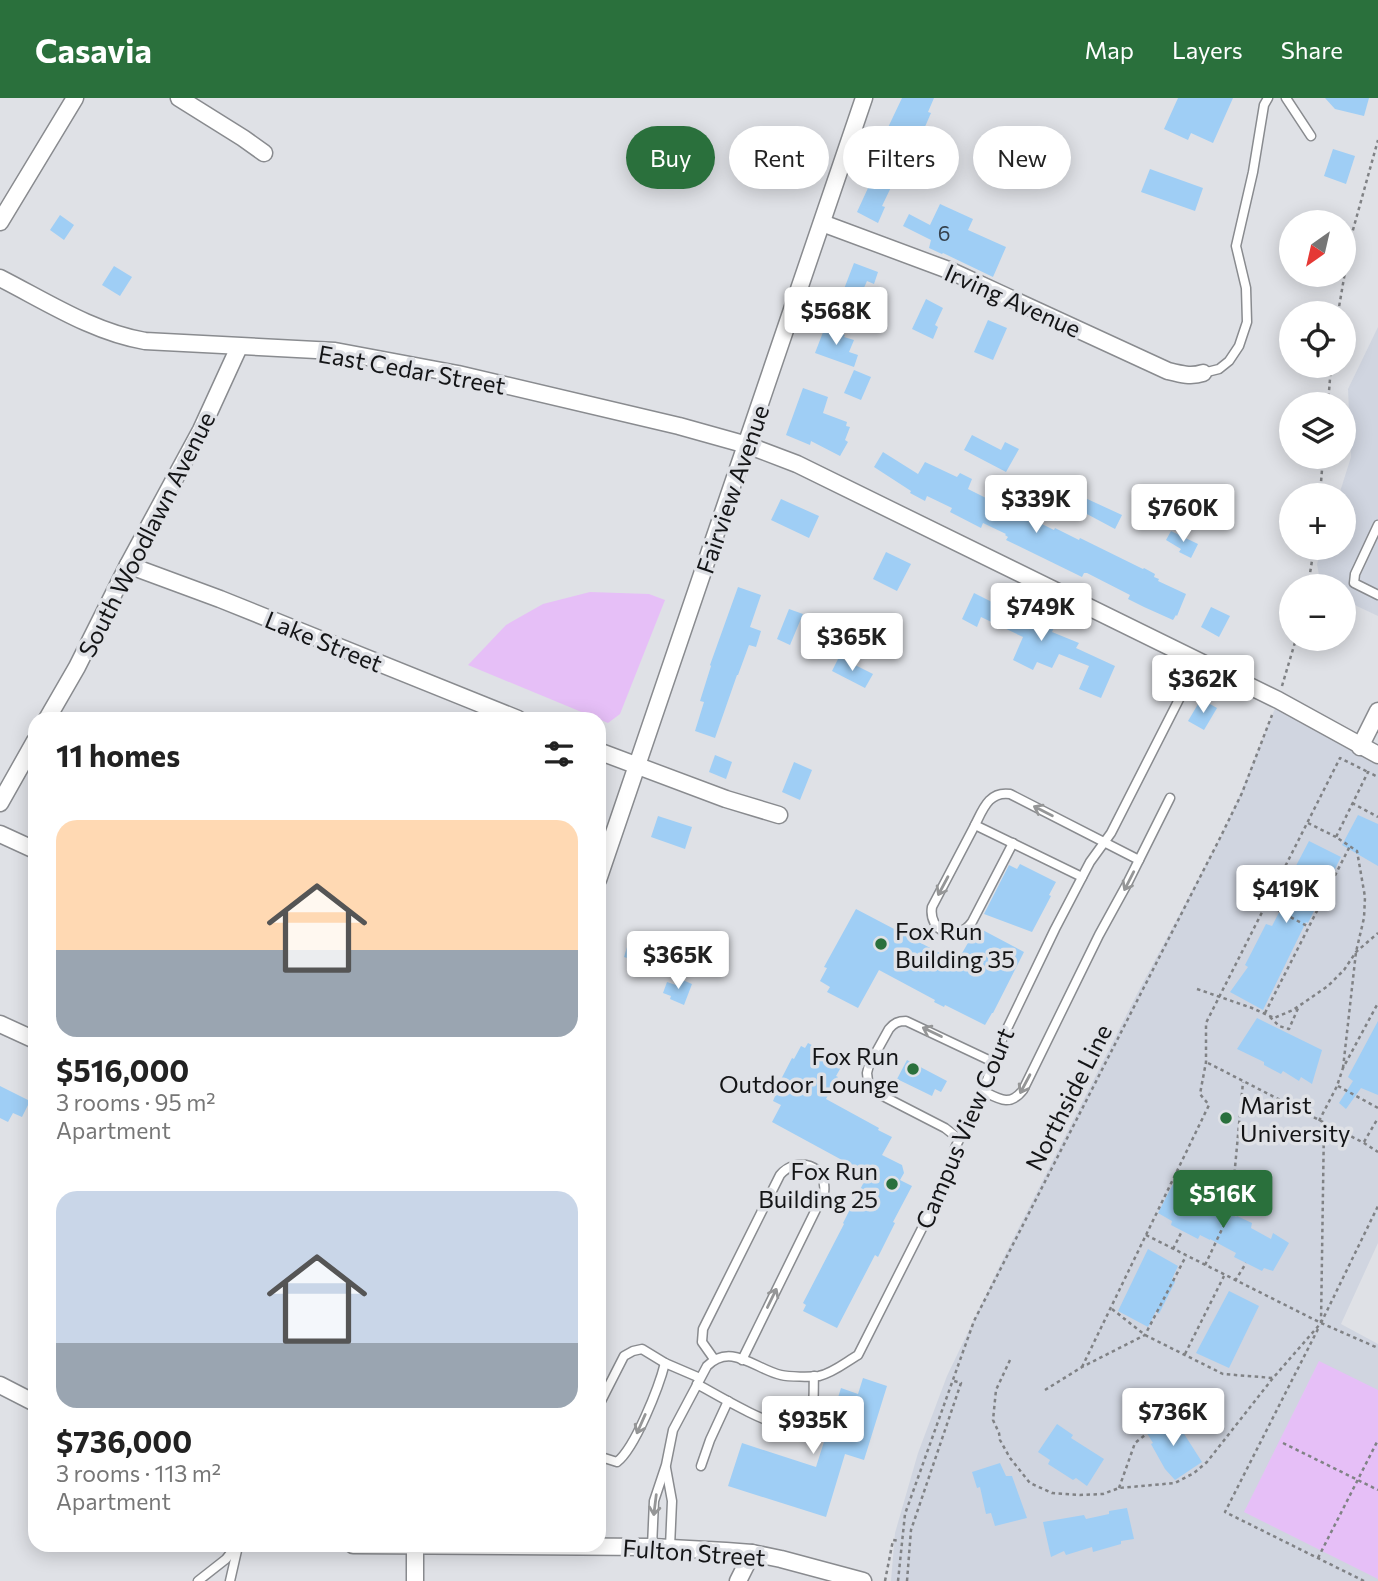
<!DOCTYPE html>
<html lang="en">
<head>
<meta charset="utf-8">
<style>
  :root { --surface:#fff; --page:#f6f6f6; --text:#222; --muted:#767676; --accent:#2a703c }
  body { margin:0; font-family:Commissioner,sans-serif; background:var(--page); color:var(--text); height:100vh; display:flex; flex-direction:column; font-size:26px; white-space:nowrap }
  * { box-sizing:border-box; margin:0 }
  p { font-size:23px; color:var(--muted) }
  .icon { flex:none; width:38px; height:38px; fill:none; stroke:currentColor; stroke-width:2; stroke-linecap:round; stroke-linejoin:round }
  .map { position:relative; flex:1; overflow:hidden }
  .side { position:absolute; left:28px; top:614px; width:578px; height:840px; display:flex; flex-direction:column; background:var(--surface); border-radius:21px; box-shadow:0 4px 18px #0003 }
  .side>* { flex:none }
  .guide { position:absolute; left:626px; top:28px; width:646px; height:63px; display:flex; gap:14px }
  .needle { width:46px; rotate:214deg }
  .fabs { position:absolute; left:1279px; top:112px; display:grid; gap:14px }
  .fabs a { display:grid; place-items:center; width:77px; height:77px; border-radius:50%; background:var(--surface); box-shadow:0 4px 18px #0003; font-size:35px }
  .price { position:absolute; translate:-50% -60px; padding:0 16px; border-radius:7px; background:#fff; color:#222; font-size:23px; line-height:46px; filter:drop-shadow(0 2px 4px #0008) }
  .price::after { content:''; position:absolute; left:50%; top:42px; width:21px; height:16px; margin-left:-10px; background:inherit; clip-path:polygon(0 0,100% 0,50% 100%) }
  .price.current { background:var(--accent); color:#fff }
  ul { padding:0; list-style:none }
  li { display:grid; align-content:center; gap:14px; height:371px; padding:0 28px }
  li span { display:grid; place-items:center; height:217px; border-radius:21px; color:#555 }
  li>.icon { margin-inline-start:auto }
  span .icon { width:126px; height:126px; fill:#fffc; stroke-width:1 }
  li b { font-size:30px }
  h2 { display:flex; justify-content:space-between; align-items:center; height:84px; padding:0 28px; font-size:30px }
  .tag { padding:0 24px; border-radius:32px; background:var(--surface); box-shadow:0 4px 18px #0003; font-size:24px; line-height:63px }
  .tag.current { background:var(--accent); color:#fff }
  header { display:flex; align-items:center; gap:42px; box-sizing:border-box; height:98px; padding:0 35px; background:var(--accent); color:#fff }
  header strong { font-size:33px }
  nav { display:flex; gap:38px; margin-inline-start:auto; font-size:24px }
  .map>svg:first-child { display:block }
</style>
</head>
<body>
<header>
<strong>Casavia</strong>
<nav><a>Map</a><a>Layers</a><a>Share</a></nav>
</header>
<div class="map">
<svg width="1378" height="1483" viewBox="0 0 1378 1483">
  <rect width="100%" height="100%" fill="#dfe1e6"/>
  <g fill="#d0d5e0">
    <polygon points="1378,229 1378,518 1344,502 1344,488 1321,488 1317,466 1322,450 1344,450 1344,397 1339,397 1351,359 1348,291"/>
    <polygon points="1280,598 1378,646 1378,1145 1341,1226 1378,1246 1378,1483 891,1483 895,1435 918,1355 947,1278 1002,1163 1138,894 1221,738 1239,699"/>
  </g>
  <g fill="#e6bff7">
    <polygon points="590,494 649,496 665,502 620,616 608,625 468,567 506,527 543,506"/>
    <polygon points="1319,1263 1378,1292 1378,1481 1244,1414"/>
  </g>
  <g fill="#9fcef5">
    <polygon points="902,0 934,0 928,14 931,15 924,31 922,30 911,52 883,40"/>
    <polygon points="1178,0 1233,0 1213,45 1191,35 1188,42 1164,31"/>
    <polygon points="1325,0 1369,0 1364,18 1335,11"/>
    <polygon points="1333,51 1355,58 1346,86 1324,78"/>
    <polygon points="1150,71 1203,90 1195,113 1141,94"/>
    <polygon points="872,75 876,77 877,75 894,83 882,108 885,109 878,125 857,114 868,90 865,88"/>
    <polygon points="940,106 973,121 968,132 1006,149 993,179 943,155 942,156 929,150 931,142 903,128 909,116 930,127"/>
    <polygon points="60,117 74,127 64,142 50,132"/>
    <polygon points="854,165 878,174 874,186 867,183 863,192 858,190 856,195 844,191"/>
    <polygon points="114,168 132,179 120,198 102,187"/>
    <polygon points="926,201 943,210 935,227 938,229 933,241 912,231"/>
    <polygon points="988,222 1007,230 993,262 974,254"/>
    <polygon points="825,229 845,237 844,239 854,242 849,254 858,257 854,269 815,255"/>
    <polygon points="854,272 871,279 861,302 844,295"/>
    <polygon points="803,290 828,299 823,315 847,324 846,328 850,329 845,342 848,344 840,358 811,343 810,347 786,337"/>
    <polygon points="972,337 1001,352 1005,344 1019,351 1006,374 964,352"/>
    <polygon points="883,354 918,376 925,364 957,379 960,375 972,381 968,391 988,401 992,393 1006,400 1003,407 1054,432 1055,430 1079,442 1080,440 1143,471 1144,470 1155,476 1154,479 1159,481 1158,483 1186,496 1177,518 1176,517 1173,522 1144,509 1128,501 1130,497 1087,475 1084,475 1082,479 1006,442 1008,439 1005,437 1006,436 983,425 981,430 950,414 952,410 927,398 925,403 910,395 911,393 874,369"/>
    <polygon points="1046,382 1122,417 1115,431 1085,415 1084,417 1040,395"/>
    <polygon points="781,401 819,418 809,440 771,422"/>
    <polygon points="1171,433 1198,446 1191,460 1179,454 1181,451 1166,442"/>
    <polygon points="886,454 911,466 897,493 873,481"/>
    <polygon points="738,489 761,497 750,529 761,533 756,549 749,547 738,577 737,577 715,640 695,633 704,604 700,603 711,568 710,567"/>
    <polygon points="974,495 1038,527 1041,520 1055,527 1052,534 1079,545 1076,550 1115,568 1101,600 1079,591 1089,568 1059,556 1052,570 1037,564 1033,572 1013,562 1023,539 981,519 977,529 962,521"/>
    <polygon points="1211,509 1230,518 1219,539 1201,529"/>
    <polygon points="789,511 803,516 790,547 777,541"/>
    <polygon points="839,559 873,576 865,590 832,573"/>
    <polygon points="1201,601 1217,610 1204,632 1188,623"/>
    <polygon points="715,657 732,664 726,681 709,674"/>
    <polygon points="794,664 812,672 800,702 782,694"/>
    <polygon points="1358,717 1378,726 1378,768 1342,747"/>
    <polygon points="658,718 692,729 685,751 651,739"/>
    <polygon points="1309,743 1341,759 1308,825 1306,824 1263,912 1230,894 1248,869 1245,867 1266,826 1272,828 1285,803 1282,803 1291,786 1288,783"/>
    <polygon points="1020,766 1056,784 1049,797 1051,798 1032,834 984,816 1009,767 1017,771"/>
    <polygon points="856,811 957,864 977,829 1024,854 993,915 992,915 985,927 945,907 944,909 934,904 935,902 879,872 858,910 827,894 830,889 820,883 827,870 824,869"/>
    <polygon points="630,839 650,846 643,865 624,859"/>
    <polygon points="678,880 692,886 684,907 670,901 671,898 663,895 667,884 676,887"/>
    <polygon points="1257,920 1322,952 1312,986 1301,979 1299,983 1283,973 1281,976 1264,967 1264,964 1237,951"/>
    <polygon points="1378,923 1378,997 1361,990 1346,1011 1339,1005 1353,983 1348,979"/>
    <polygon points="808,945 844,964 836,978 838,979 826,1001 879,1030 878,1032 892,1039 882,1057 902,1067 904,1075 900,1082 912,1088 893,1124 895,1125 878,1159 875,1157 837,1230 803,1213 806,1207 803,1205 844,1126 843,1125 867,1078 863,1076 864,1074 772,1024 781,1007 773,1003 776,996 774,995 792,960 794,961 801,948 805,950"/>
    <polygon points="907,962 947,983 941,994 935,991 932,998 897,981"/>
    <polygon points="0,988 30,1003 22,1019 13,1015 8,1024 0,1020"/>
    <polygon points="1173,1086 1189,1094 1188,1097 1207,1108 1209,1104 1236,1119 1237,1118 1252,1125 1251,1130 1271,1141 1273,1135 1289,1145 1273,1173 1264,1170 1262,1173 1234,1159 1236,1155 1210,1141 1210,1142 1200,1137 1198,1141 1171,1127 1172,1123 1158,1115"/>
    <polygon points="1148,1151 1178,1168 1172,1181 1175,1184 1159,1216 1156,1213 1148,1229 1118,1213"/>
    <polygon points="1229,1193 1259,1208 1229,1270 1196,1255"/>
    <polygon points="863,1280 887,1288 864,1362 845,1356 826,1419 728,1388 742,1345 816,1369 841,1290 858,1296"/>
    <polygon points="1172,1317 1202,1364 1175,1382 1165,1371 1151,1346 1153,1345 1145,1332"/>
    <polygon points="1057,1326 1073,1337 1071,1340 1104,1361 1087,1388 1076,1380 1073,1382 1048,1366 1050,1362 1038,1354"/>
    <polygon points="1000,1365 1006,1378 1012,1378 1027,1420 995,1428 991,1415 986,1416 980,1389 977,1390 972,1374"/>
    <polygon points="1127,1410 1134,1441 1121,1443 1121,1446 1093,1454 1092,1449 1066,1457 1064,1453 1051,1459 1043,1424 1084,1417 1086,1421 1109,1416 1109,1413"/>
  </g>
  <g fill="none" stroke-linecap="round" stroke-linejoin="round">
    <defs>
      <g id="service">
        <polyline points="1286,0 1311,38"/>
        <polyline points="1203,275 1219,271 1229,263 1239,248 1247,224 1246,190 1236,148 1253,74 1264,7 1268,0"/>
        <polyline points="1378,427 1355,476 1354,485 1378,497"/>
        <path d="M975,727L932,809C928,833 956,846 972,824L1013,745"/>
        <path d="M1082,779L975,727C983,711 989,693 1010,696L1139,762"/>
        <path d="M983,993C999,1001 1010,1009 1023,992L1099,837L1127,786L1170,700"/>
        <path d="M959,1041L945,1030L877,995L871,990L868,983L867,975L869,967L889,931C894,925 898,923 906,923L993,964"/>
        <path d="M714,1261L702,1244L703,1231L780,1077C797,1057 828,1067 824,1095L742,1262"/>
        <path d="M697,1286C722,1300 764,1325 791,1330C797,1331 802,1330 806,1325C816,1315 813,1292 814,1278"/>
        <polyline points="598,1309 624,1258 633,1253 642,1251 665,1265 700,1280"/>
        <path d="M598,1358L617,1364C635,1350 659,1289 665,1265"/>
        <polyline points="701,1368 710,1342 728,1303"/>
        <polyline points="666,1370 672,1403 670,1449"/>
        <path d="M652,1449L654,1403L666,1367L673,1332L707,1268C731,1244 755,1271 781,1277C789,1279 811,1279 819,1278C833,1275 846,1264 858,1257L949,1077L954,1059L955,1050L983,993L1003,939L1055,831L1090,764L1111,735L1198,564"/>
        <polyline points="198,1483 226,1461 237,1447"/>
        <polyline points="230,1483 238,1448"/>
      </g>
      <g id="minor">
        <polyline points="179,0 243,40 264,55"/>
        <polyline points="0,124 75,0"/>
        <path d="M822,125L951,173L1168,273C1180,276 1191,279 1203,275"/>
        <path d="M0,180C47,204 93,234 145,243L335,253L458,276L679,328L747,347L797,366L1278,602L1378,657"/>
        <polyline points="128,467 220,501 518,621"/>
        <polyline points="47,621 77,569 128,467 201,332 239,249"/>
        <polyline points="1360,649 1378,613"/>
        <polyline points="598,653 726,701 779,717"/>
        <polyline points="0,705 35,643"/>
        <polyline points="0,736 35,752"/>
        <polyline points="598,782 864,0"/>
        <polyline points="0,926 35,942"/>
        <polyline points="0,1287 35,1305"/>
        <polyline points="353,1447 652,1449 726,1453 752,1455 781,1461 863,1483"/>
        <polyline points="415,1483 415,1448"/>
        <polyline points="738,1483 752,1455"/>
      </g>
    </defs>
    <use href="#service" stroke="#898b8f" stroke-width="11"/>
    <use href="#minor" stroke="#898b8f" stroke-width="19"/>
    <g stroke="#808285" stroke-width="2.5" stroke-dasharray="3.5 3.5" stroke-linecap="butt">
      <polyline points="1338,215 1351,139 1378,42"/>
      <polyline points="1328,306 1331,268"/>
      <polyline points="1320,397 1323,359"/>
      <polyline points="1308,488 1314,450"/>
      <polyline points="1282,588 1296,541"/>
      <polyline points="1352,705 1378,719"/>
      <polyline points="1308,725 1336,739"/>
      <polyline points="1266,806 1309,829"/>
      <polyline points="1197,891 1252,910 1274,920 1293,912 1328,888 1344,872 1356,854 1378,835"/>
      <polyline points="1265,915 1350,748"/>
      <polyline points="1270,919 1279,928 1289,931 1299,908"/>
      <polyline points="1208,965 1364,1045 1378,1054"/>
      <polyline points="1343,970 1356,854 1364,820 1365,799 1357,753 1336,739 1368,674 1378,679"/>
      <polyline points="1338,988 1378,1010"/>
      <polyline points="1319,1023 1337,988 1343,970 1378,905"/>
      <polyline points="1364,1044 1378,1020"/>
      <polyline points="1146,1137 1321,1225 1378,1250"/>
      <polyline points="1173,1151 1182,1133"/>
      <polyline points="1205,1167 1231,1112 1243,984"/>
      <polyline points="1235,1183 1246,1165"/>
      <polyline points="1112,1211 1145,1237 1223,1276 1273,1280"/>
      <polyline points="1321,1225 1378,1108"/>
      <polyline points="1318,1231 1225,1414 1364,1483"/>
      <polyline points="1185,1256 1224,1178"/>
      <polyline points="1010,1262 996,1292 993,1322 999,1335 1000,1342 1010,1360 1030,1385 1052,1395 1080,1397 1103,1396 1119,1390 1175,1385 1194,1375 1207,1364 1273,1280 1321,1225 1324,1026"/>
      <polyline points="1082,1269 1209,1007 1200,996 1206,964 1206,925 1340,660 1368,674"/>
      <polyline points="1045,1292 1082,1269 1145,1237 1186,1158"/>
      <polyline points="1283,1345 1378,1392"/>
      <polyline points="1119,1390 1135,1345 1145,1337"/>
      <polyline points="1318,1460 1378,1342"/>
      <polyline points="885,1483 893,1442 900,1443"/>
      <polyline points="898,1483 905,1416 974,1223 1221,738 1242,695 1272,617"/>
      <polyline points="907,1483 911,1432 961,1285 954,1283"/>
    </g>
    <use href="#service" stroke="#fff" stroke-width="8"/>
    <use href="#minor" stroke="#fff" stroke-width="16"/>
  </g>
  <defs><path id="oneway-shaft" d="M-6 0H5M1.5-3L5.5 0L1.5 3" fill="none" stroke-width="1.6" stroke-linecap="round" stroke-linejoin="round" transform="scale(1.75)"/></defs>
  <g stroke="#959697">
    <use href="#oneway-shaft" transform="translate(1043 713) rotate(-153)"/>
    <use href="#oneway-shaft" transform="translate(1129 783) rotate(117)"/>
    <use href="#oneway-shaft" transform="translate(943 788) rotate(118)"/>
    <use href="#oneway-shaft" transform="translate(932 934) rotate(-154)"/>
    <use href="#oneway-shaft" transform="translate(1025 986) rotate(118)"/>
    <use href="#oneway-shaft" transform="translate(772 1200) rotate(-64)"/>
    <use href="#oneway-shaft" transform="translate(641 1326) rotate(114)"/>
    <use href="#oneway-shaft" transform="translate(655 1407) rotate(97)"/>
  </g>
  <g fill="#2a703c" stroke="#dfe1e6" stroke-width="2.5">
    <circle cx="881" cy="846" r="7"/>
    <circle cx="913" cy="971" r="7"/>
    <circle cx="1226" cy="1020" r="7"/>
    <circle cx="892" cy="1086" r="7"/>
  </g>
  <g text-anchor="middle" dominant-baseline="central" stroke-width="7" stroke-linejoin="round" paint-order="stroke">
    <g font-size="21" fill="#37434e">
      <text x="944" y="134">6</text>
    </g>
    <g font-size="24" fill="#141517" stroke="#dfe1e6">
      <text transform="translate(1013 202) rotate(24)">Irving Avenue</text>
      <text transform="translate(412 271) rotate(10)">East Cedar Street</text>
      <text transform="translate(732 391) rotate(-71)">Fairview Avenue</text>
      <text transform="translate(146 436) rotate(-63)">South Woodlawn Avenue</text>
      <text transform="translate(324 543) rotate(22)">Lake Street</text>
      <text transform="translate(1068 999) rotate(-63)">Northside Line</text>
      <text transform="translate(964 1030) rotate(-67)">Campus View Court</text>
      <text transform="translate(694 1454) rotate(4)">Fulton Street</text>
    </g>
    <g font-size="24" fill="#141517" stroke="#dfe1e6" text-anchor="start">
      <text x="895" y="832">Fox Run<tspan x="895" dy="28">Building 35</tspan></text>
      <text x="899" y="957" text-anchor="end">Fox Run<tspan x="899" dy="28">Outdoor Lounge</tspan></text>
      <text x="1240" y="1006">Marist<tspan x="1240" dy="28">University</tspan></text>
      <text x="878" y="1072" text-anchor="end">Fox Run<tspan x="878" dy="28">Building 25</tspan></text>
    </g>
  </g>
</svg>
<div class="fabs">
<a><svg class="needle" viewBox="-14 -14 28 28"><path d="M0-13l5 13h-10z" fill="#e53935"/><path d="M0 13l5-13h-10z" fill="#767676"/></svg></a>
<a><svg class="icon" aria-label="locate" viewBox="0 0 24 24"><circle cx="12" cy="12" r="6"/><path d="M12 2v4M12 18v4M2 12h4M18 12h4"/></svg></a>
<a><svg class="icon" aria-label="layers" viewBox="0 0 24 24"><path d="M12 4l9 5-9 5-9-5zM3 14l9 5 9-5"/></svg></a>
<a>+</a>
<a>−</a>
</div>
<b class="price" style="left:836px;top:249px">$568K</b>
<b class="price" style="left:1036px;top:437px">$339K</b>
<b class="price" style="left:1183px;top:446px">$760K</b>
<b class="price" style="left:1041px;top:545px">$749K</b>
<b class="price" style="left:852px;top:575px">$365K</b>
<b class="price" style="left:1203px;top:617px">$362K</b>
<b class="price" style="left:1286px;top:827px">$419K</b>
<b class="price" style="left:678px;top:893px">$365K</b>
<b class="price current" style="left:1223px;top:1132px">$516K</b>
<b class="price" style="left:1173px;top:1350px">$736K</b>
<b class="price" style="left:813px;top:1358px">$935K</b>
<div class="guide">
<a class="tag current">Buy</a>
<a class="tag">Rent</a>
<a class="tag">Filters</a>
<a class="tag">New</a>
</div>
<section class="side">
<h2>11 homes<svg class="icon" aria-label="filters" viewBox="0 0 24 24"><path d="M4 7h16M4 17h16"/><circle cx="9" cy="7" r="2"/><circle cx="15" cy="17" r="2"/></svg></h2>
<ul>
<li><span style="background:linear-gradient(#ffd9b3 60%,#9aa5b1 0)"><svg class="icon" aria-label="home" viewBox="0 0 24 24"><path d="M3 11l9-7 9 7M6 9v11h12V9"/></svg></span><div><b>$516,000</b><p>3 rooms · 95 m²</p><p>Apartment</p></div></li>
<li><span style="background:linear-gradient(#c9d6e8 70%,#9aa5b1 0)"><svg class="icon" aria-label="home" viewBox="0 0 24 24"><path d="M3 11l9-7 9 7M6 9v11h12V9"/></svg></span><div><b>$736,000</b><p>3 rooms · 113 m²</p><p>Apartment</p></div></li>
</ul>
</section>
</div>
</body>
</html>
